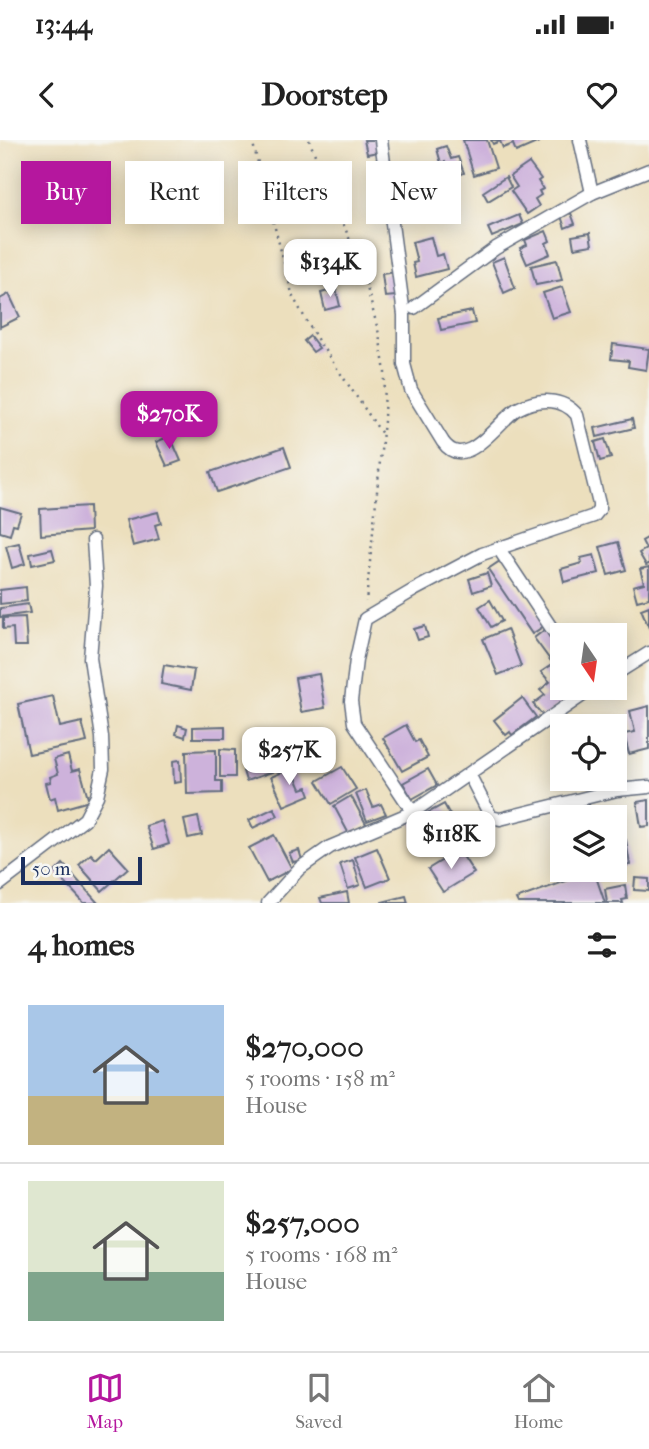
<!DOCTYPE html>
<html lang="en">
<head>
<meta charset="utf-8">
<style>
  :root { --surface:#fff; --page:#f2f2f2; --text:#222; --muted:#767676; --line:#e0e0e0; --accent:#b5179e }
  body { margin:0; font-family:"IM FELL French Canon",serif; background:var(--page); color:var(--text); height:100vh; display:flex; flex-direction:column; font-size:26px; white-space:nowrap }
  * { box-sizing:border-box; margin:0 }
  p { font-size:23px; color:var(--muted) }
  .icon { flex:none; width:38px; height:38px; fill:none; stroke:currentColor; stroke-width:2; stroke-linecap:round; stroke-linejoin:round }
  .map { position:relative; height:763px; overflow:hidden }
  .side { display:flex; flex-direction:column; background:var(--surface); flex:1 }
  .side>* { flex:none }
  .top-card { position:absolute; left:21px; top:21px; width:607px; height:63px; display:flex; gap:14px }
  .needle { width:46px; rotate:167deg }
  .buttons { position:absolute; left:550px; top:483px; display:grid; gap:14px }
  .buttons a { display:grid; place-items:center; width:77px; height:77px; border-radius:0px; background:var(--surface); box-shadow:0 4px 18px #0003; font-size:35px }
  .scale { position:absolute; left:21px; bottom:18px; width:121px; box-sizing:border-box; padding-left:7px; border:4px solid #1b2f5e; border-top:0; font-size:19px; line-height:24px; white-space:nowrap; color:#1b2f5e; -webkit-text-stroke:5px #f6f6f2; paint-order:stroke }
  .price { position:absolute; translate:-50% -60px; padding:0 16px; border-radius:14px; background:#fff; color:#222; font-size:23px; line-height:46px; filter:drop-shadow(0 2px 4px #0008) }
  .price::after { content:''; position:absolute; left:50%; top:42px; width:21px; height:16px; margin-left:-10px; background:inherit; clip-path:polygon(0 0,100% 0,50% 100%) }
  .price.current { background:var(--accent); color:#fff }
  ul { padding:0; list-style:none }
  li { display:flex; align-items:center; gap:21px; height:175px; padding:0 28px }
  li+li { border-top:2px solid var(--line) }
  li span { display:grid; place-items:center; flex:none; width:196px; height:140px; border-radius:0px; color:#555 }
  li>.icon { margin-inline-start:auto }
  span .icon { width:84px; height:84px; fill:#fffc; stroke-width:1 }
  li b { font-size:30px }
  h2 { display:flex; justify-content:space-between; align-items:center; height:84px; padding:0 28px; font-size:30px }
  .pill { padding:0 24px; border-radius:0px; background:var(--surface); box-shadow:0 4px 18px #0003; font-size:24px; line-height:63px }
  .pill.current { background:var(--accent); color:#fff }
  .status { display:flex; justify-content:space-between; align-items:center; height:49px; padding:0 35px; background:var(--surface); direction:ltr }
  .status svg { height:19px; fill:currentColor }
  header { display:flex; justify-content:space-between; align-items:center; height:91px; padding:0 28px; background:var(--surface); font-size:32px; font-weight:700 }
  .tabs { display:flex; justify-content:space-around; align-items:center; height:98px; border-top:2px solid var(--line); background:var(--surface); font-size:19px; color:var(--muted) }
  .tabs a { display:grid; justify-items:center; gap:4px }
  .tabs .current { color:var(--accent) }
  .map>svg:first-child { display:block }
</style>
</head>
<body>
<div class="status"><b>13:44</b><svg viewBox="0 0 49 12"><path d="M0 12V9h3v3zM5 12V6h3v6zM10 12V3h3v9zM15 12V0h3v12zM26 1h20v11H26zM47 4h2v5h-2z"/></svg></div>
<header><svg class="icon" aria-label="back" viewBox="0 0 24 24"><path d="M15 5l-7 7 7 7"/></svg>Doorstep<svg class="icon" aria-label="heart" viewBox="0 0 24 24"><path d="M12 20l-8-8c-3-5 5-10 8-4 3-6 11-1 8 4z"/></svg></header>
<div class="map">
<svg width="649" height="763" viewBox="0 0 649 763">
  <rect width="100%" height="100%" fill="#f6f6f2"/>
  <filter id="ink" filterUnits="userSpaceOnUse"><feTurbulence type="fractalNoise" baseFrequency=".0143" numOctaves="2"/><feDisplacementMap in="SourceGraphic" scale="14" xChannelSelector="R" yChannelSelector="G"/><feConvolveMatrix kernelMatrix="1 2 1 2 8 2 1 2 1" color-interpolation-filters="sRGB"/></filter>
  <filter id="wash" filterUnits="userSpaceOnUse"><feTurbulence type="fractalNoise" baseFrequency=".00686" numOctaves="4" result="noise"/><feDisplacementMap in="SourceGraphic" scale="28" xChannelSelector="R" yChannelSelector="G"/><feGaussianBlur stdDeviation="1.57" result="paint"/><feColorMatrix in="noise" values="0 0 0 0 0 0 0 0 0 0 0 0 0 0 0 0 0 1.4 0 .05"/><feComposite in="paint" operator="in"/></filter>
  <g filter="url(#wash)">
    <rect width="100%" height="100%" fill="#ecdfbd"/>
    <g id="blocks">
      <g fill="#cdb2db">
        <polygon points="364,0 375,0 378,12 367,14"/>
        <polygon points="463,0 487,0 496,28 474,35"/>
        <polygon points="491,0 538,0 539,2 516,12 513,4 503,8 500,1 493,4"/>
        <polygon points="446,6 451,19 458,17 464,33 459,35 460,40 447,44 443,32 448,31 445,22 441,23 437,9"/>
        <polygon points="529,23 541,39 538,41 543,49 539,51 541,55 535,59 539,66 527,74 511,51 517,47 510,36"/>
        <polygon points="506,37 511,47 488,61 483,52"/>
        <polygon points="571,73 575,84 565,88 561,76"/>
        <polygon points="519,75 523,84 492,97 488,88"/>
        <polygon points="546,91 550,101 546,103 550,114 527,124 520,108 527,105 525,100"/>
        <polygon points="590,93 592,105 574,108 572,96"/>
        <polygon points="431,97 436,116 443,114 447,129 416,137 413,123 417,122 412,102"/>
        <polygon points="504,117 515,148 504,153 492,122"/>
        <polygon points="557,120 562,140 536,145 531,126"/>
        <polygon points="396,132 396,156 385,157 382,134"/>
        <polygon points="562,147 571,172 552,178 543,153"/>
        <polygon points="336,149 340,166 325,170 321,153"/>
        <polygon points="9,154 20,177 0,187 0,159"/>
        <polygon points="472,171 475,183 441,190 438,178"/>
        <polygon points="310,196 319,208 313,212 304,201"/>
        <polygon points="613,204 649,209 646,230 628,227 629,221 611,219"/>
        <polygon points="632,279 634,288 597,297 595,288"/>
        <polygon points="170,296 181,321 167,326 156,302"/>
        <polygon points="605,299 611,318 600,321 595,302"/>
        <polygon points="284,307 291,327 217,352 210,332"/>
        <polygon points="89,366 90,391 41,395 40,369"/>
        <polygon points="0,367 21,373 17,385 13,384 10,395 0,392"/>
        <polygon points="158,372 161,383 155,385 159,399 133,406 126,380"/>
        <polygon points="649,397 649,424 646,425 639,413 646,409 642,401"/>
        <polygon points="618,402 626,430 608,435 600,407"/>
        <polygon points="19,403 25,424 12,428 6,406"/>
        <polygon points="52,409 55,420 32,425 30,414"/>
        <polygon points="594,415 599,433 564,442 561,429 582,423 581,418"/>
        <polygon points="500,421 544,486 532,494 488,429"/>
        <polygon points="649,427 649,458 637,461 633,446 644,443 640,429"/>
        <polygon points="487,433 491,446 473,452 469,439"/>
        <polygon points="26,447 27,461 0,464 0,450"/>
        <polygon points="490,460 502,481 491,487 479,467"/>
        <polygon points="28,464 30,473 0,477 0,468"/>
        <polygon points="649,466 649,488 641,469"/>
        <polygon points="25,477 27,506 14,506 13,488 3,489 3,478"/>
        <polygon points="425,486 428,497 418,500 414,489"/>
        <polygon points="547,488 562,510 562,548 580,548 544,577 533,564 545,555 540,550 550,542 541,532 553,524 534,498"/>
        <polygon points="507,489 521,526 498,535 483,499"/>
        <polygon points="164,525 194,530 191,550 161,544"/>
        <polygon points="319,534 325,568 301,572 295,538"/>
        <polygon points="53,556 60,587 82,582 87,602 29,614 18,564"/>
        <polygon points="522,558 536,577 512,595 510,592 506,595 494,580"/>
        <polygon points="649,566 649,609 629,614 624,594 635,592 630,571"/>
        <polygon points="178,585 187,588 185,597 176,594"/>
        <polygon points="406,585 415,602 419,600 428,617 402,631 383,598"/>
        <polygon points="225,586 225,598 193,598 193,587"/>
        <polygon points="329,594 335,607 309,619 303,606"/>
        <polygon points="220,609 235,610 235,637 220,637"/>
        <polygon points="216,610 216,641 222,641 222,653 187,654 186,611"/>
        <polygon points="619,610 622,626 614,627 614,611"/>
        <polygon points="68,615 72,631 80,629 89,661 58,670 55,657 50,659 46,643 51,642 50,637 58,634 54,619"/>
        <polygon points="180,620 181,642 174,643 173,621"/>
        <polygon points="278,620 281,629 246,641 243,631"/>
        <polygon points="342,627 356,649 331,664 317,641"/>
        <polygon points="292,628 301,649 307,647 310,655 284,666 271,637"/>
        <polygon points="428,629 437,645 412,659 403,643"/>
        <polygon points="366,650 373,667 381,664 386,674 367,681 356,654"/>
        <polygon points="351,656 366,684 349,694 334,666"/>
        <polygon points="649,660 649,686 641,687 637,662"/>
        <polygon points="588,661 592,677 576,677 573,665"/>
        <polygon points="444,664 456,686 423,703 411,682"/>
        <polygon points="622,666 625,690 614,691 614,677 601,677 600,668"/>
        <polygon points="274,668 278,676 253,688 249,680"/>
        <polygon points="198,677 202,695 188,698 184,680"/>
        <polygon points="162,681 169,704 154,709 146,686"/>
        <polygon points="274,695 292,729 267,742 249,708"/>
        <polygon points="626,700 630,725 614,727 614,702"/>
        <polygon points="109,707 128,728 102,751 79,725 91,714 96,719"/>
        <polygon points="377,708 390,738 367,747 355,717"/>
        <polygon points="299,710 302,720 293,722 289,713"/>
        <polygon points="459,710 474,733 443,752 428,729"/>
        <polygon points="353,720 360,745 348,749 340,724"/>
        <polygon points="63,724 98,763 84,763 55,732"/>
        <polygon points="594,731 605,763 518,763 516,759"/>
        <polygon points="635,738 649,739 649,751 634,750"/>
        <polygon points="625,745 627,759 622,760 623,763 607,763 605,749"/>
        <polygon points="347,752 349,763 322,763 320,758"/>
        <polygon points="406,756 408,763 382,763 382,762"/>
      </g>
    </g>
  </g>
  <g filter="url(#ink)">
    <use href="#blocks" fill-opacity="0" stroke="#646d7f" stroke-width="2"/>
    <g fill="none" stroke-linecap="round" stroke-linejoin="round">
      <defs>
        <g id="street">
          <path d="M381,0L404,175V224L411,250L443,302C466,334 499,280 517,269C538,258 562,257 577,275L599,364V370L594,376L482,414L414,450L365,479L356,520L351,561L354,583L413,672"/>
          <polyline points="580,0 592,53"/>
          <polyline points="414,168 496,108 592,53 649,30"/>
          <polyline points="499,409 562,504"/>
          <polyline points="614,535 649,513"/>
          <polyline points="469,634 491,677 500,679 617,650 649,647"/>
          <polyline points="0,744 85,679 97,656 103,629 102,597 90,518 96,446 93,400"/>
          <polyline points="268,763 300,728 330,707 413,672 593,548"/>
        </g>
      </defs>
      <use href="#street" stroke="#646d7f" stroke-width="15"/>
      <g stroke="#646d7f" stroke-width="2.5" stroke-dasharray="2 5" stroke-linecap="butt">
        <polyline points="252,0 293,157 317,199 382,294"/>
        <polyline points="309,0 363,132 379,194 385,232 384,281 366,462"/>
      </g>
      <use href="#street" stroke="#fff" stroke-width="12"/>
    </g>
  </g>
</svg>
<div class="buttons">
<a><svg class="needle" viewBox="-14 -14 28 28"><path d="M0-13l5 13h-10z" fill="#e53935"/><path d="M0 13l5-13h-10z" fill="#767676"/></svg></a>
<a><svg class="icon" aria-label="locate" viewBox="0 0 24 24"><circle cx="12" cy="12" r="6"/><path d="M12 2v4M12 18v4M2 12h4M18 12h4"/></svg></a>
<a><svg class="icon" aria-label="layers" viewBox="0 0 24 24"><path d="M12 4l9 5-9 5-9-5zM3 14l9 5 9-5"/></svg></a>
</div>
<div class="scale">50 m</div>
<b class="price" style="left:330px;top:159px">$134K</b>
<b class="price current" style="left:169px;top:311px">$270K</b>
<b class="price" style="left:289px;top:647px">$257K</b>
<b class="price" style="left:451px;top:731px">$118K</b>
<div class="top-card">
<a class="pill current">Buy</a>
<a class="pill">Rent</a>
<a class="pill">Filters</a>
<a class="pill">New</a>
</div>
</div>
<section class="side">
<h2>4 homes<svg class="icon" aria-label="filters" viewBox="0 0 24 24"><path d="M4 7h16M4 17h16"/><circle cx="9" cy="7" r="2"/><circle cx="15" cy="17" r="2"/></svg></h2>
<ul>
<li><span style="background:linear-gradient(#a9c7e8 65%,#c2b280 0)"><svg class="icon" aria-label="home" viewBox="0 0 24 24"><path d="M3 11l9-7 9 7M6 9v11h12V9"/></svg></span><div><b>$270,000</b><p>5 rooms · 158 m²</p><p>House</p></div></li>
<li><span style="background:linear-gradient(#dfe7d0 65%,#7fa58c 0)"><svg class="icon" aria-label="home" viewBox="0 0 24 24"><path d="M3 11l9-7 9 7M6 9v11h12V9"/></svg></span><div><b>$257,000</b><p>5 rooms · 168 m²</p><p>House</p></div></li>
</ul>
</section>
<nav class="tabs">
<a class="current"><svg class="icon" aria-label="map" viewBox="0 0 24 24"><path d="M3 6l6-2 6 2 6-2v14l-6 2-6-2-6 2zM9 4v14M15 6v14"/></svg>Map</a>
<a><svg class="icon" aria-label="saved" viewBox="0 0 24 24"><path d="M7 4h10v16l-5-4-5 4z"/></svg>Saved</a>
<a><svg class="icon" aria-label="home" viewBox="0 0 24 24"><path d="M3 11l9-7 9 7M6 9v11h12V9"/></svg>Home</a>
</nav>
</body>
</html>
